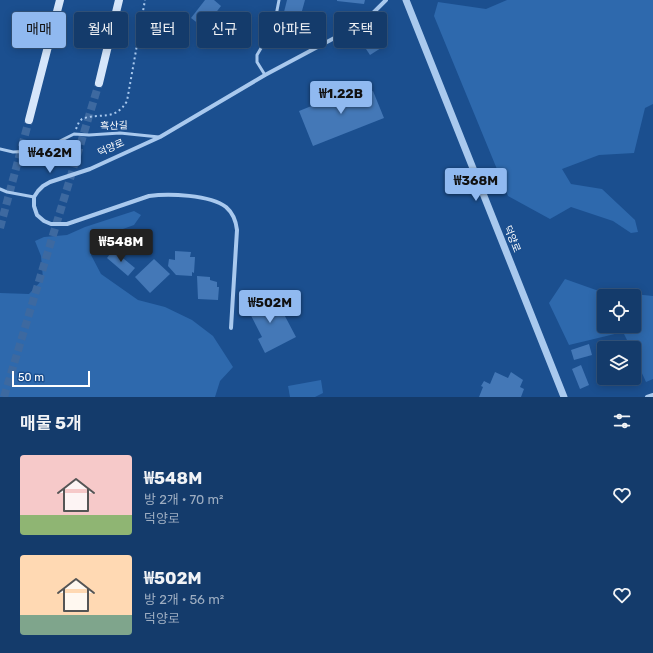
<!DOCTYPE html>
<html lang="ko">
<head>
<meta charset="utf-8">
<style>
  :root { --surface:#143b6b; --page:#1d4271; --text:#f1f3f6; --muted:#9dadc1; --line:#33557e; --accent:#90b9f0 }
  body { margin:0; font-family:Rubik,"Noto Sans KR",sans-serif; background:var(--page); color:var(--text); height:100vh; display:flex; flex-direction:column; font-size:15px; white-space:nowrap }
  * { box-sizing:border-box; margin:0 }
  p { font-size:13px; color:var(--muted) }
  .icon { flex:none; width:22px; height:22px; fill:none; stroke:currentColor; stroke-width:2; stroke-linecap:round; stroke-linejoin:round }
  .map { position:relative; height:397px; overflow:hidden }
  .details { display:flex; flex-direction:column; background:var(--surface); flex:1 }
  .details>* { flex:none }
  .top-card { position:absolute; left:12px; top:12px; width:400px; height:36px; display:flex; gap:8px }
  .tools { position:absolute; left:597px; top:289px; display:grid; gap:8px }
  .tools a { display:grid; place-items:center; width:44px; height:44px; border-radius:4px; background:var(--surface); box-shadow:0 2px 10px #0003,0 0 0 1px var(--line); font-size:20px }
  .scale { position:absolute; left:12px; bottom:10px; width:78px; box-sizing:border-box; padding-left:4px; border:2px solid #fff; border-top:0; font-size:11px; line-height:14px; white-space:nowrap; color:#fff; -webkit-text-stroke:3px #1b4f8f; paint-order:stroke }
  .price { position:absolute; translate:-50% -34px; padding:0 9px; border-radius:4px; background:var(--accent); color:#111; font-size:13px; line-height:26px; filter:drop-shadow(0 1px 2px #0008) }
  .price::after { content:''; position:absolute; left:50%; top:24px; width:12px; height:9px; margin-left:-6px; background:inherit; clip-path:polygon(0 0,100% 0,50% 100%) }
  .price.current { background:#222; color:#fff }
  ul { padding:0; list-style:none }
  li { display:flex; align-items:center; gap:12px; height:100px; padding:0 20px }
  li span { display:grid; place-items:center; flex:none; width:112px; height:80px; border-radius:4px; color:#555 }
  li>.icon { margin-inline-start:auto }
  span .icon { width:48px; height:48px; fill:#fffc; stroke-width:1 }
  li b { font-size:17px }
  h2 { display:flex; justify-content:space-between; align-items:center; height:48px; padding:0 20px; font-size:17px }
  .tag { padding:0 14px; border-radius:4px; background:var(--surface); box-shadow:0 2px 10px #0003,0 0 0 1px var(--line); font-size:14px; line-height:36px }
  .tag.current { background:var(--accent); color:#111 }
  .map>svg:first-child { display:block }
</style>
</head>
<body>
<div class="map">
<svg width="653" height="397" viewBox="0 0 653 397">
  <rect width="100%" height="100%" fill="#1b4f8f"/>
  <g fill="#2e69ad" fill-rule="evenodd">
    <polygon points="507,0 653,0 653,104 645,108 634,153 599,155 562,169 571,184 602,189 635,220 638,232 631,233 613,221 571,207 550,219 508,196 434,16 438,2 486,9"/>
    <polygon points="134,211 141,215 134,225 93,240 91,255 101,274 138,300 165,307 192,320 213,336 233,367 220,381 215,397 0,397 0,293 29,294 43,279 41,256 35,241 44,237 67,235 85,227"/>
    <path d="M565,279L596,290L653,296V379L646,382L634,356V348H631L623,332L569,345L549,303ZM604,296H634V326H604Z"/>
    <polygon points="321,380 323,393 315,397 290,397 288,386"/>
  </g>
  <g fill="#4478b7">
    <polygon points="205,0 214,0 221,6 204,28 191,18"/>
    <polygon points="287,0 305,0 297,29 290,27 288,35 279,32"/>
    <polygon points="337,0 365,0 364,4 337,1"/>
    <polygon points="369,29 381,48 370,55 358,37"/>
    <polygon points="359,87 363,95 373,91 384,118 313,146 299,111"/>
    <polygon points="113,250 135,268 128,276 107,258"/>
    <polygon points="175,251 191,252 190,257 195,257 194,273 192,272 192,276 176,275 168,266 169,259 175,260"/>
    <polygon points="154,259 170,274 150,293 135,277"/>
    <polygon points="197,276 210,277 210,280 217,282 217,287 219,287 218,300 198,299"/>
    <polygon points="256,299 277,301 296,337 265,353 258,339 262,337 245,304"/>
    <polygon points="589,344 592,355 574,360 571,350"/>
    <polygon points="604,353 604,374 598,355"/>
    <polygon points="581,365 589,385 580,389 572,369"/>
    <polygon points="495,372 508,378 511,372 523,380 520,387 524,389 521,397 479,397 483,387 481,386 484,381 490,384"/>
  </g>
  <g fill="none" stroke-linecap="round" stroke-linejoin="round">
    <g stroke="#3d69a0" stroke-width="8" stroke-dasharray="8 4" stroke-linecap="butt">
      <polyline points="0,228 29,120"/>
      <polyline points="4,397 99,83"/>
    </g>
    <path stroke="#a9c9ee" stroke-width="2" stroke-dasharray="2 3" stroke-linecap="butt" d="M76,129L79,122L82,119C99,112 115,122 127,101L145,0"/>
    <g stroke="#a9c9ee" stroke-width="3">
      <polyline points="265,75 257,62 257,55 274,26 279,0"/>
      <polyline points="0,149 13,152 34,151 48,147 74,134 89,135 120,133 159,137"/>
      <polyline points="0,189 7,192 34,197"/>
    </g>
    <g stroke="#a9c9ee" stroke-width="4">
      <path d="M231,328L237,230C236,221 233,213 226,207C210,195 169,193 149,196L67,224H51L44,221L37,215L34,206V197L38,191L43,186L50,182L90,169L160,137L265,75L355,27L372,14L386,0"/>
      <polyline points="647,397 653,395"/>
    </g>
    <polyline stroke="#a9c9ee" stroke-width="7" points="406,0 564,397"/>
    <g stroke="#d6e6fa" stroke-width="8">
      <polyline points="99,83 119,0"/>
      <polyline points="29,120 60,0"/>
    </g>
  </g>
  <g text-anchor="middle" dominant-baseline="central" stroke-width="3.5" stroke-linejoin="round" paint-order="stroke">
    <g font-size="10" fill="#fff" stroke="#1b4f8f">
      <text transform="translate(114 126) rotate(-2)">흑산길</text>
      <text transform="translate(111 148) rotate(-24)">덕양로</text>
      <text transform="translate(512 239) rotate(68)">덕양로</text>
    </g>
  </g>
</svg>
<div class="tools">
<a><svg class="icon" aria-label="locate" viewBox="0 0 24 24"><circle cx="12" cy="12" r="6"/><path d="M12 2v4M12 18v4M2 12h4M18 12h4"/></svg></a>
<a><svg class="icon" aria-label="layers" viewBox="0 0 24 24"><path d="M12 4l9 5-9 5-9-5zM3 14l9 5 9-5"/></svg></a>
</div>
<div class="scale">50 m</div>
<b class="price" style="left:341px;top:115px">₩1.22B</b>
<b class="price" style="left:50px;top:174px">₩462M</b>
<b class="price" style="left:476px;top:202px">₩368M</b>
<b class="price current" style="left:121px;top:263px">₩548M</b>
<b class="price" style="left:270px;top:324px">₩502M</b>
<div class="top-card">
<a class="tag current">매매</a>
<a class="tag">월세</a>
<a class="tag">필터</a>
<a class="tag">신규</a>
<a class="tag">아파트</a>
<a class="tag">주택</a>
</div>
</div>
<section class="details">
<h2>매물 5개<svg class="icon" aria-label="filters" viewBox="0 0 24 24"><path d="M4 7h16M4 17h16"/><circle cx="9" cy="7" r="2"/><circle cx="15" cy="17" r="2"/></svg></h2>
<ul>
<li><span style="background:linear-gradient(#f6c9c9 75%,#8fb573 0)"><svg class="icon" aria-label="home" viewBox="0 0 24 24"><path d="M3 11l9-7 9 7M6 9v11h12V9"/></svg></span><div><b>₩548M</b><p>방 2개 · 70 m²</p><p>덕양로</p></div><svg class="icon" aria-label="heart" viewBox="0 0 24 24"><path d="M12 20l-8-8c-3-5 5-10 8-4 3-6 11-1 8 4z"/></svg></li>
<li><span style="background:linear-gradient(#ffd9b3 75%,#7fa58c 0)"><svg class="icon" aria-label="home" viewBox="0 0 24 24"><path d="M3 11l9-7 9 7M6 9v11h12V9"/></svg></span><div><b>₩502M</b><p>방 2개 · 56 m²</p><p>덕양로</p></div><svg class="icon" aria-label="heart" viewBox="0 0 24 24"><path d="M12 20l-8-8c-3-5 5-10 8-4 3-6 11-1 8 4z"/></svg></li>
</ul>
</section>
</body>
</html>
